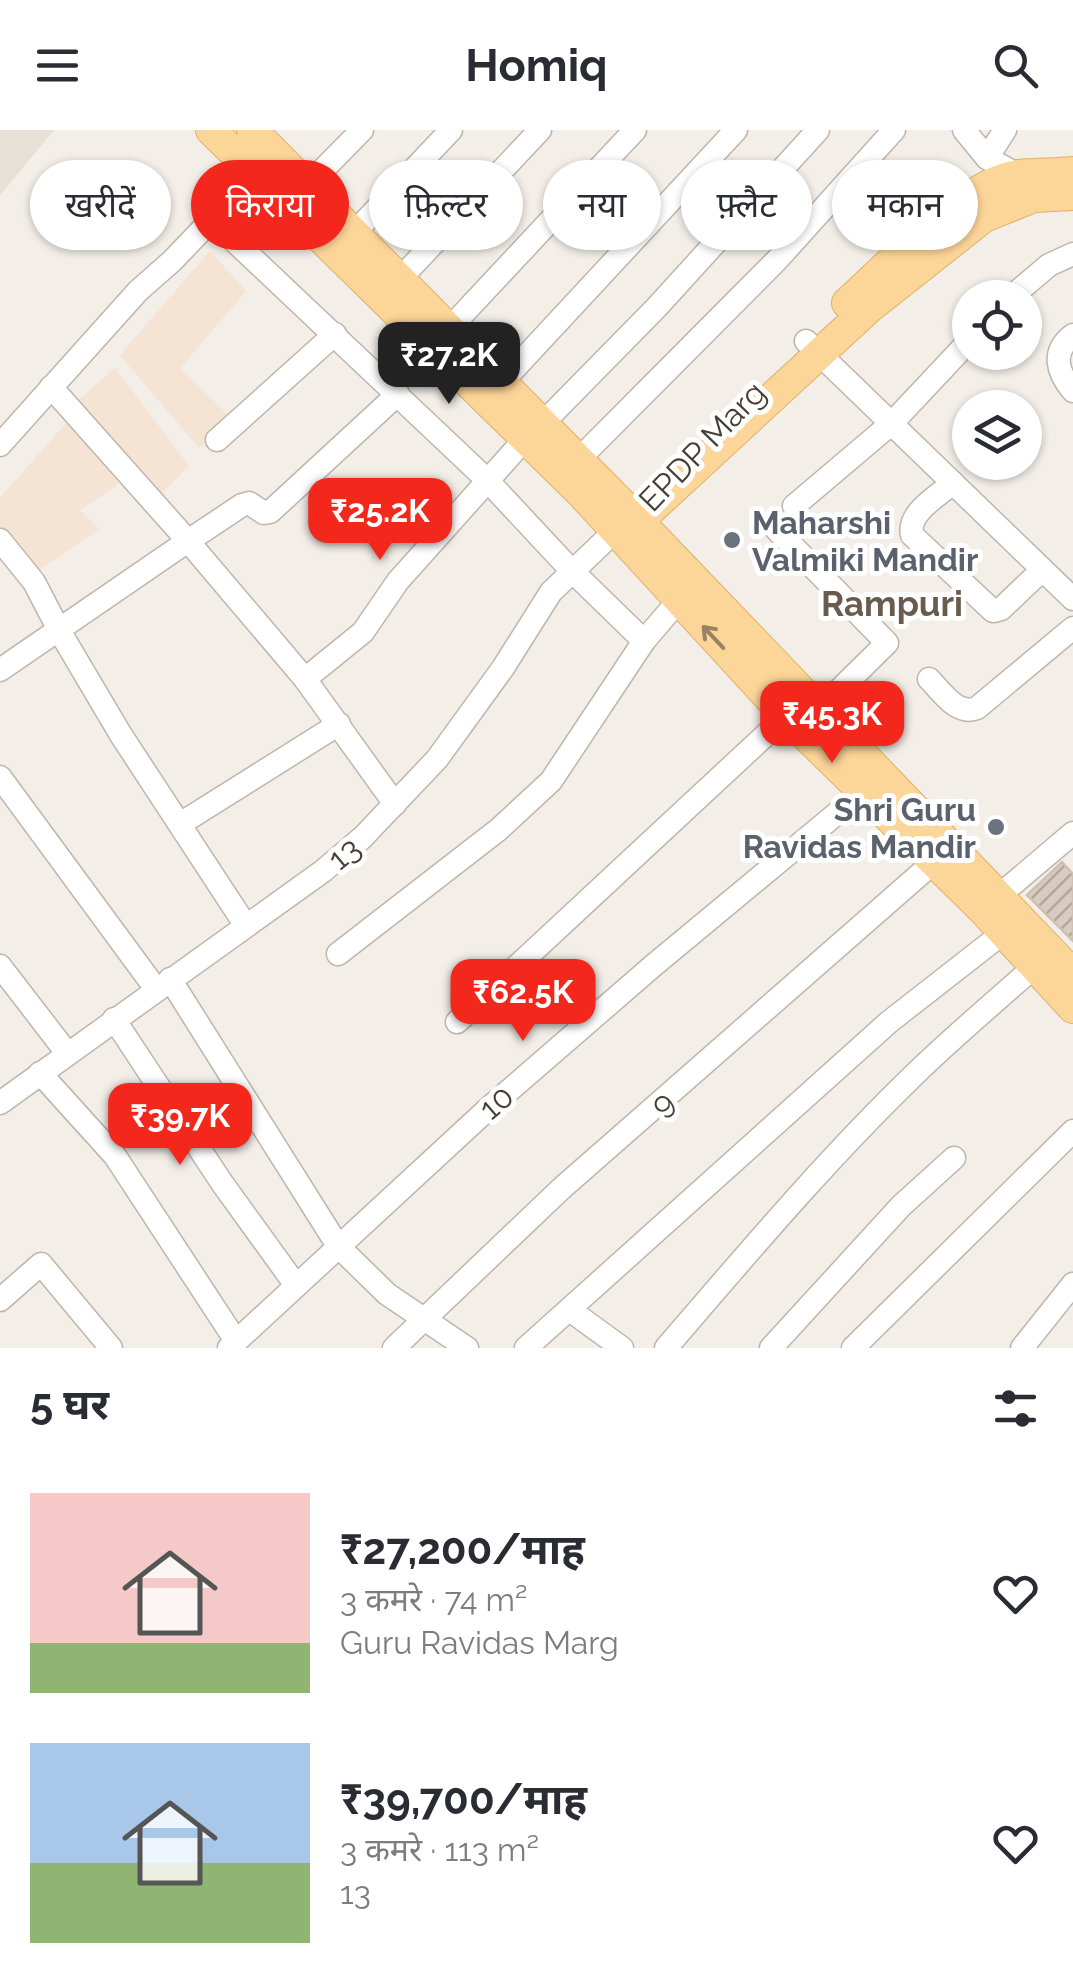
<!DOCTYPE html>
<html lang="hi">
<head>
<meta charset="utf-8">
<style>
  :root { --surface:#fff; --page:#f7f7f7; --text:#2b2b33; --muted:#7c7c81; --accent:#f4271d }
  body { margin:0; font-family:Raleway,"Noto Sans Devanagari",sans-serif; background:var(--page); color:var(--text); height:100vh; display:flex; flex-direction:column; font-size:38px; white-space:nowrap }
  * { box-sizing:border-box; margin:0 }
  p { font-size:32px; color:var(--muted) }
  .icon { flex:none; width:55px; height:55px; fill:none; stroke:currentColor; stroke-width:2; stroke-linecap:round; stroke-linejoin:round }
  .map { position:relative; height:1218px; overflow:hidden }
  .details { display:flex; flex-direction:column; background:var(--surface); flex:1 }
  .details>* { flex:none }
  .banner { position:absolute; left:30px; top:30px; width:1015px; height:90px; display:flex; gap:20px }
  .tools { position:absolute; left:952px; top:150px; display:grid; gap:20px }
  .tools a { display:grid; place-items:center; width:90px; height:90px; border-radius:50%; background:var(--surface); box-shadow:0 2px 8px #0004; font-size:50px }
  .price { position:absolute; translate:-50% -85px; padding:0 22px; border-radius:20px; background:var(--accent); color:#fff; font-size:32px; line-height:65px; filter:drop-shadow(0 2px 5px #0008) }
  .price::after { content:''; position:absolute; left:50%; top:60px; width:30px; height:22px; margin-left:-15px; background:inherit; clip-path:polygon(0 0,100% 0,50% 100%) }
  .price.current { background:#222; color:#fff }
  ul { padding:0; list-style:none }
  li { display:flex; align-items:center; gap:30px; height:250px; padding:0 30px }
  li span { display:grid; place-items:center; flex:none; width:280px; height:200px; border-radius:0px; color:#555 }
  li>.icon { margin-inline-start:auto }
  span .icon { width:120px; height:120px; fill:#fffc; stroke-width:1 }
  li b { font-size:42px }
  h2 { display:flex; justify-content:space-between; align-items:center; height:120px; padding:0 30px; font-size:42px }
  .tag { padding:0 35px; border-radius:45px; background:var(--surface); box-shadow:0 2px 8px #0004; font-size:35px; line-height:90px }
  .tag.current { background:var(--accent); color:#fff }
  header { display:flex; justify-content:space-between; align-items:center; height:130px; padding:0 30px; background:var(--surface); font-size:45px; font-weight:700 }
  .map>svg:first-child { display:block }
</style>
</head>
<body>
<header><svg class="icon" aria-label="menu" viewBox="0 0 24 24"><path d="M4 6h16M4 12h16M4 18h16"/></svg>Homiq<svg class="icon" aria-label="search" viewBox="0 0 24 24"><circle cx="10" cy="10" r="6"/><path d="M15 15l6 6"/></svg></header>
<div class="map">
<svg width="1073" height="1218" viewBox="0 0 1073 1218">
  <defs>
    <pattern id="building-hatch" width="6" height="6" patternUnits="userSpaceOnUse" patternTransform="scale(2.5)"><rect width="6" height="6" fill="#d8ccc0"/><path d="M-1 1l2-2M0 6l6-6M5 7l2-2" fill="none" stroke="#b1a79d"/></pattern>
  </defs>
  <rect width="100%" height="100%" fill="#f3eee8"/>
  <polygon fill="#e7e0d6" points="0,0 54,0 0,65"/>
  <g fill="#f5e3d3">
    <polygon points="210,121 246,161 180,238 234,291 199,318 120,225"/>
    <polygon points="115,238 189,336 157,368 75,273"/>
    <polygon points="68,291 119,354 80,380 99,399 19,454 0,427 0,368"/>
  </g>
  <polygon fill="url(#building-hatch)" stroke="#cfc0b1" stroke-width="2.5" points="1062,732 1073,744 1073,811 1027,765"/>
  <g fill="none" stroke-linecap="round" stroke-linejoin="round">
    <defs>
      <g id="minor">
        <polyline points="964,0 987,28 1018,45 1023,52"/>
        <polyline points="987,28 1005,0"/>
        <polyline points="306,57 362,0"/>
        <polyline points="211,89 486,349 571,440 644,511"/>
        <polyline points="354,103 451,0"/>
        <polyline points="399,150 540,0"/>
        <polyline points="1010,168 1049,135 1073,124"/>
        <polyline points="448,200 635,0"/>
        <path d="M1073,205C1051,222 1057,242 1073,261"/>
        <polyline points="806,211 1073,469"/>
        <polyline points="502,252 736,0"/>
        <polyline points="51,257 188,411 242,375 249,373 264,383 270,382 398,264"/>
        <polyline points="542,294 656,178 818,0"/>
        <polyline points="217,310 335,204"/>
        <polyline points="0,315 138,161 172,131 265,34"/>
        <polyline points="578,330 777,130 894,0"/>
        <path d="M953,353C938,366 907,383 912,405L993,481L1001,479L1042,440"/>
        <polyline points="794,376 892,293 970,210"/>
        <polyline points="777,400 887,513 820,579"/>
        <polyline points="0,410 34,452 60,502 121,605 246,796"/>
        <polyline points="0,540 188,411 305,549 395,674"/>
        <polyline points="305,549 363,502 398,451 525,309"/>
        <path d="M929,549C942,562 957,586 977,578L1073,498"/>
        <polyline points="0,647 156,859"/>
        <polyline points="180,694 339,594"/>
        <polyline points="988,775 1073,703"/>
        <polyline points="338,824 498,700 551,651 644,511 679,470"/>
        <polyline points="0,836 67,923"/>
        <polyline points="170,849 338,1116 387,1164 467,1218"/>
        <polyline points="114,889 222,1053 295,1154"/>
        <polyline points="457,892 786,586"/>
        <polyline points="40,943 115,1026 236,1211"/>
        <polyline points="0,973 323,741 363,707 437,629 503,538 551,462 616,400"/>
        <polyline points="0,1170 41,1134 111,1218"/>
        <polyline points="571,1181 622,1218"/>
        <polyline points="229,1218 489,978 654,835 865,660"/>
        <polyline points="394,1218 562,1058 934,732"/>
        <polyline points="526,1218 889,892 1003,803"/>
        <path d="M666,1218C746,1125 826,1030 915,944C953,907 995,872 1035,836"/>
        <polyline points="771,1218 901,1076 954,1028"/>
        <polyline points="853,1218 1073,1001"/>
        <polyline points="1022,1218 1073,1154"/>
      </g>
      <g id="major">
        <polyline points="211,0 580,362 786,586 982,779 1073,878"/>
        <polyline points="252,0 626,378 1073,844"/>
        <path d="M847,173C887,137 967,51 1019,45C1036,43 1055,44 1073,42"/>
        <polyline points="618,398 633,386 647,383 869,178 984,87 1034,67 1073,65"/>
      </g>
    </defs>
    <use href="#minor" stroke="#bfb5aa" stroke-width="25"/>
    <use href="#major" stroke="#e1b068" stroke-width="32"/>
    <use href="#minor" stroke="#fff" stroke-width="22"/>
    <use href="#major" stroke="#fcd598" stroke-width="30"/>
  </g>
  <defs><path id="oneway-shaft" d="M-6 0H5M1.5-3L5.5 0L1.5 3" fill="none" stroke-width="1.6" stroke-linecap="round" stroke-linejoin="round" transform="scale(2.5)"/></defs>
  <use stroke="#988262" href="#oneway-shaft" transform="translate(713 507) rotate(-133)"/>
  <g fill="#6b7280" stroke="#fff" stroke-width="4">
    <circle cx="732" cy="410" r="10"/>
    <circle cx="996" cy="697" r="10"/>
  </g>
  <g text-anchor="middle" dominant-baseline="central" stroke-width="10" stroke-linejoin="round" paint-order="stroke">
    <g font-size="32" fill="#463e36" stroke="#fff">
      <text transform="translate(702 316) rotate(-46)">EPDP Marg</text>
      <text transform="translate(344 723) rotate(-40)">13</text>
      <text transform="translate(496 972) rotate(-41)">10</text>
      <text transform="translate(662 973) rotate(-40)">9</text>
    </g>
    <g font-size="32" font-weight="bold" fill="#5b616d" stroke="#fff" text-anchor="start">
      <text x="752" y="392">Maharshi<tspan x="752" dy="37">Valmiki Mandir</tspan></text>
      <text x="976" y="679" text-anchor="end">Shri Guru<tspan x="976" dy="37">Ravidas Mandir</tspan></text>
    </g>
    <g font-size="35" font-weight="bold" fill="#695b4e" stroke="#fff">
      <text x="892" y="473">Rampuri</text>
    </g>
  </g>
</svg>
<div class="tools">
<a><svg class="icon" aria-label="locate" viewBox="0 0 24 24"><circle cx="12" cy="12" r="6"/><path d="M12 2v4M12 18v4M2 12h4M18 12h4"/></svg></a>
<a><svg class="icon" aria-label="layers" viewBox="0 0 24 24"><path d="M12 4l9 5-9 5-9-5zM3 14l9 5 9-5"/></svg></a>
</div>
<b class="price current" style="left:449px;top:277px">₹27.2K</b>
<b class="price" style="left:380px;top:433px">₹25.2K</b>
<b class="price" style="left:832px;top:636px">₹45.3K</b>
<b class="price" style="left:523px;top:914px">₹62.5K</b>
<b class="price" style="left:180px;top:1038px">₹39.7K</b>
<div class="banner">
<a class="tag">खरीदें</a>
<a class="tag current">किराया</a>
<a class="tag">फ़िल्टर</a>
<a class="tag">नया</a>
<a class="tag">फ़्लैट</a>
<a class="tag">मकान</a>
</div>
</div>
<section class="details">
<h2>5 घर<svg class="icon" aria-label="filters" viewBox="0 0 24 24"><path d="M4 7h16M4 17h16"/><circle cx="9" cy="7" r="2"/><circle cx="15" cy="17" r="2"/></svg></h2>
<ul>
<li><span style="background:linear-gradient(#f6c9c9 75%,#8fb573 0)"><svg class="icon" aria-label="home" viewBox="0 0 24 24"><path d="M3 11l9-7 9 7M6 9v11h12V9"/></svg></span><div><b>₹27,200/माह</b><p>3 कमरे · 74 m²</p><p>Guru Ravidas Marg</p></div><svg class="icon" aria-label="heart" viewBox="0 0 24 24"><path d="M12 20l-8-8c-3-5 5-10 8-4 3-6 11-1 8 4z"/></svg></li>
<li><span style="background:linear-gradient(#a9c7e8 60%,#8fb573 0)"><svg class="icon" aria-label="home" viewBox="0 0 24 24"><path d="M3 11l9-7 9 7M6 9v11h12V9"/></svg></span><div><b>₹39,700/माह</b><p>3 कमरे · 113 m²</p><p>13</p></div><svg class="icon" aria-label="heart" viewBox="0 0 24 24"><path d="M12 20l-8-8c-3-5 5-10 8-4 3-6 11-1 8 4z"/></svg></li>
</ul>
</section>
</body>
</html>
